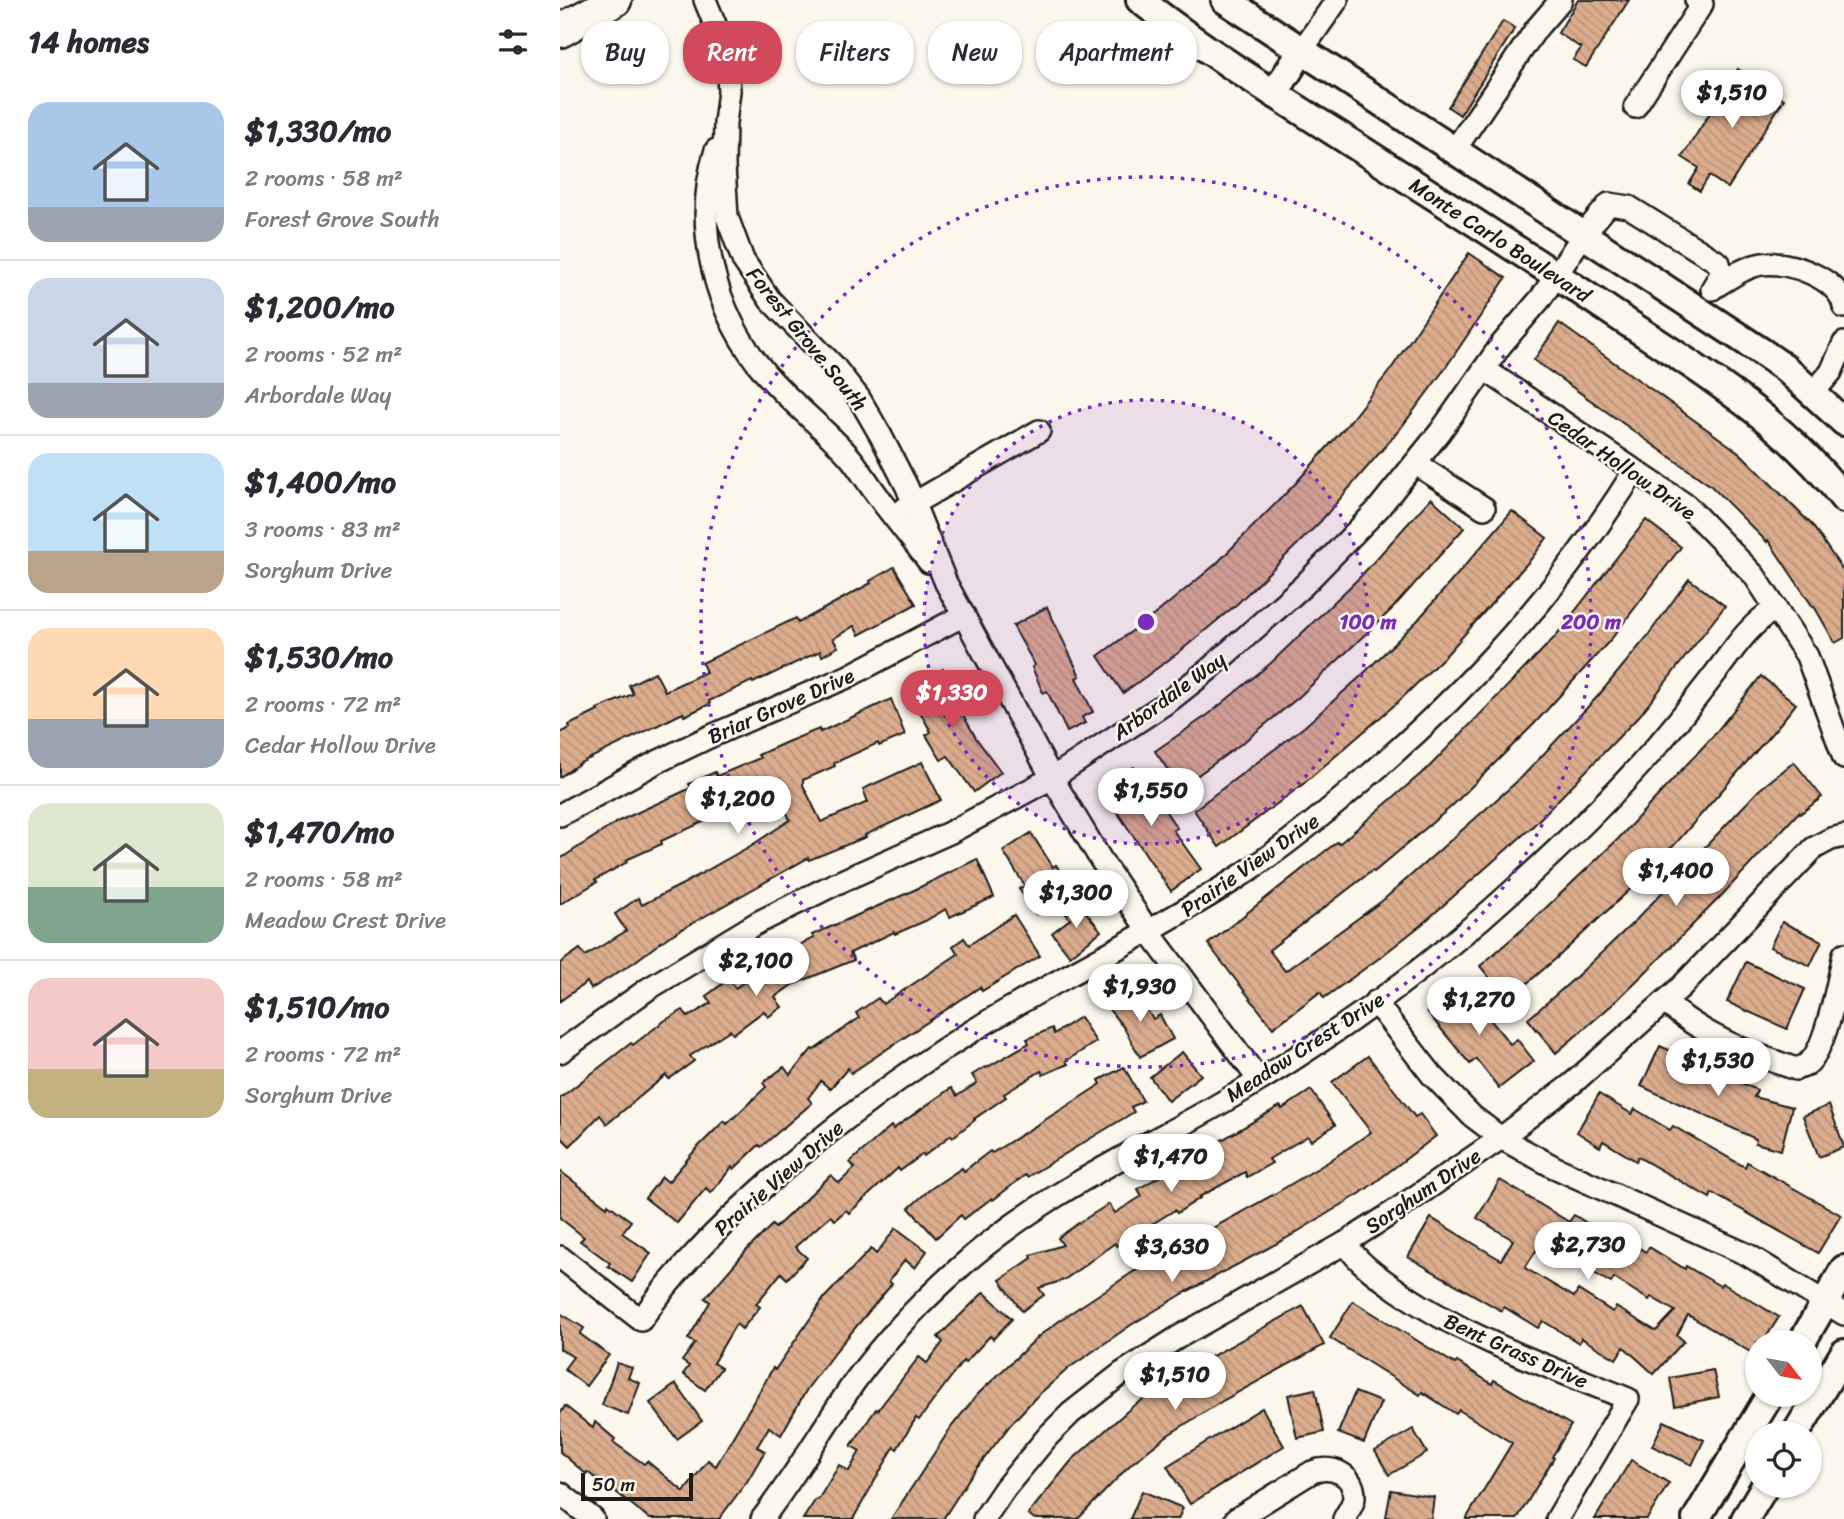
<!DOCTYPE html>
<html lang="en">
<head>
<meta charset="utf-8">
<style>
  :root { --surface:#fff; --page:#f2f2f3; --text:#2b2b33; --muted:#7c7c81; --line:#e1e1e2; --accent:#d1495b }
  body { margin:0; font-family:Sriracha,sans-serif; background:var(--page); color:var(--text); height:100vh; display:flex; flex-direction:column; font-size:26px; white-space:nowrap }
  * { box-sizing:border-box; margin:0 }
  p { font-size:23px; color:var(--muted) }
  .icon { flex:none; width:38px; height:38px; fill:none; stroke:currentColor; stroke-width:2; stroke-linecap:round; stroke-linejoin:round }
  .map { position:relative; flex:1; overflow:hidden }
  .drawer { display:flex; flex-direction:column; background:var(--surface); width:560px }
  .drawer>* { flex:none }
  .top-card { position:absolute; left:21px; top:21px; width:665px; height:63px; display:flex; gap:14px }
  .needle { width:46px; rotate:121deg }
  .buttons { position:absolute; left:1185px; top:1330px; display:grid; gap:14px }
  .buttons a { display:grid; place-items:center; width:77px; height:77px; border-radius:50%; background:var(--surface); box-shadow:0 2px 5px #0004; font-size:35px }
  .scale { position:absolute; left:21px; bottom:18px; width:112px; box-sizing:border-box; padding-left:7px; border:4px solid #1c1c1c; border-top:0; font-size:19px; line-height:24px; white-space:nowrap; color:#1c1c1c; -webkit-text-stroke:5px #fbf7ec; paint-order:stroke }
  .price { position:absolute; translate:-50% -60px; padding:0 16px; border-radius:24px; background:#fff; color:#222; font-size:23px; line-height:46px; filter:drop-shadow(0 2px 4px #0008) }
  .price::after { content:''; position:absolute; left:50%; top:42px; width:21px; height:16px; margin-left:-10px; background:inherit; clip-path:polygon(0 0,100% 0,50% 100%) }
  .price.active { background:var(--accent); color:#fff }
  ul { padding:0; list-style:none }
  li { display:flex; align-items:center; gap:21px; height:175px; padding:0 28px }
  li+li { border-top:2px solid var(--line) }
  li span { display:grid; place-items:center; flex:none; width:196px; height:140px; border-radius:21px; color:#555 }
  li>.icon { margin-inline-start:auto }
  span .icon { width:84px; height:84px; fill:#fffc; stroke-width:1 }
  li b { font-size:30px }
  h2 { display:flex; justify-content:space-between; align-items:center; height:84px; padding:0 28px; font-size:30px }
  .pill { padding:0 24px; border-radius:28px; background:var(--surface); box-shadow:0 2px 5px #0004; font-size:24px; line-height:63px }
  .pill.active { background:var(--accent); color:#fff }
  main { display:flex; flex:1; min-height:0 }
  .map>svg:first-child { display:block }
</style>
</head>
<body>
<main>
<section class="drawer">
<h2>14 homes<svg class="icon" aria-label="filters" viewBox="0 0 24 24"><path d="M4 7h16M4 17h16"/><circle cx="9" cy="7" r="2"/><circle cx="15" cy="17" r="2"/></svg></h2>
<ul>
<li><span style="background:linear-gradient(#a9c7e8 75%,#9aa5b1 0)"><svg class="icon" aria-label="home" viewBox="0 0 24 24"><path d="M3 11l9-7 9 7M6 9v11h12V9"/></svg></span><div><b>$1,330/mo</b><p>2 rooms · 58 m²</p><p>Forest Grove South</p></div></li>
<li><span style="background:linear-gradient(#c9d6e8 75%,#9aa5b1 0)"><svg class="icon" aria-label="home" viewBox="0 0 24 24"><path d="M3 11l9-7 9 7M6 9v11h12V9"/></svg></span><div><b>$1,200/mo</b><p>2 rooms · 52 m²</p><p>Arbordale Way</p></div></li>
<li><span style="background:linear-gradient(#bfe0f5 70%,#b9a48a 0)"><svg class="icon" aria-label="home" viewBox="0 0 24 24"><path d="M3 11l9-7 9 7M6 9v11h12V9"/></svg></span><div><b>$1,400/mo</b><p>3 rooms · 83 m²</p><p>Sorghum Drive</p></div></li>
<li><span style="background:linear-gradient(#ffd9b3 65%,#9aa5b1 0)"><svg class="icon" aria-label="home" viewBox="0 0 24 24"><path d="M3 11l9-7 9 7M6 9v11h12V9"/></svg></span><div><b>$1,530/mo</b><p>2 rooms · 72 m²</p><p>Cedar Hollow Drive</p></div></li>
<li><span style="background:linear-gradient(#dfe7d0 60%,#7fa58c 0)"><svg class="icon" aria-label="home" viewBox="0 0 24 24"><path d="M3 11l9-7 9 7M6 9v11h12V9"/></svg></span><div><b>$1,470/mo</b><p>2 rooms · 58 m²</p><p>Meadow Crest Drive</p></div></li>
<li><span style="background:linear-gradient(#f6c9c9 65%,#c2b280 0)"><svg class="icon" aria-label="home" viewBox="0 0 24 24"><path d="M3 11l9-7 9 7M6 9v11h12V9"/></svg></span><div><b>$1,510/mo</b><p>2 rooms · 72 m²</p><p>Sorghum Drive</p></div></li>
</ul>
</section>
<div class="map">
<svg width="1284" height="1519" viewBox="0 0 1284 1519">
  <defs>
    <pattern id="building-back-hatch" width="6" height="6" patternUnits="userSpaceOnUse" patternTransform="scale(1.75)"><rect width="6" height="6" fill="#dbac8d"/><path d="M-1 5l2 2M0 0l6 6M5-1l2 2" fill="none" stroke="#bb9379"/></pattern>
  </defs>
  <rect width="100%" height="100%" fill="#fbf7ec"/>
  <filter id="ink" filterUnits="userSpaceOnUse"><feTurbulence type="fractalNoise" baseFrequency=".0143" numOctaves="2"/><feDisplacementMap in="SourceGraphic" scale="14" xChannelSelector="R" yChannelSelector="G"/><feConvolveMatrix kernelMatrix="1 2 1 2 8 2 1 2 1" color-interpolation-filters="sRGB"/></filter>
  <g filter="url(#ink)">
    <g fill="url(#building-back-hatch)" stroke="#1c1c1c" stroke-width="2" fill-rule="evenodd">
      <polygon points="1018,0 1069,0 1026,67 1013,60 1021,48 998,33"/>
      <polygon points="943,21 955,28 900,115 888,107"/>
      <polygon points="1178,69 1224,99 1168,188 1149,176 1140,191 1129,184 1139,168 1122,157"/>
      <polygon points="909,253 946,278 884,370 840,429 760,522 677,604 618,653 563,693 538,656 598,612 656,564 735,484 786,426 831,369"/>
      <polygon points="999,323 1180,453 1252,525 1284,572 1284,638 1275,643 1254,606 1253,607 1208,540 1207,542 1151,486 974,360"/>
      <polygon points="871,498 904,528 832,609 739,697 685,741 620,788 595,751 649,714 711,663 800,577"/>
      <polygon points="952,511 987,538 971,559 888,653 838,702 742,785 659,847 634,810 744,727 800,677 857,621"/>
      <polygon points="1086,520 1121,547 1052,638 975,723 892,806 814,872 812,871 709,950 725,971 822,901 962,777 1038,696 1086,638 1129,579 1165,606 1080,715 972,827 861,925 818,959 764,998 760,992 713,1028 648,944 755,859 777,842 779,844 870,766 994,638"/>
      <polygon points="334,567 356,604 299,635 294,626 273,639 278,647 262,656 260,651 193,683 192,681 149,701 150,704 124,716 123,713 20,763 0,777 0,733 10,728 9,725 38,711 37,709 73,694 69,685 95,672 105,691 146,672 142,663 236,618 238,623 311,583 310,581"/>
      <polygon points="487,607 520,676 516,678 533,712 522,717 525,723 507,732 487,691 483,693 472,667 475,665 453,626"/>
      <polygon points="383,669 397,695 393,697 416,738 441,772 414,792 388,756 381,760 366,735 371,732 347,688"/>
      <polygon points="1201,676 1236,704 1219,725 1117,842 1079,881 999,956 950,998 940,986 938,988 920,966 972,921 1058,839 1153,736"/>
      <polygon points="331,699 345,735 319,746 318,743 274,763 275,766 243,780 243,785 261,822 308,802 303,789 362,762 381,800 305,835 306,837 249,860 248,858 108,937 73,963 31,989 27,982 0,1001 0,963 20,949 25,956 66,931 55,914 78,898 82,905 121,885 192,845 230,820 219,796 217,797 215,793 179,808 178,806 101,841 102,844 66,860 67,862 35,880 37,882 0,904 0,859 59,821 131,788 129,784 155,772 157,776 200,758 198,755 227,742 259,729 260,732"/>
      <polygon points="1234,762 1262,797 1240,814 1239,812 1161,896 1100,958 1053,1004 996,1053 968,1019 1015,978 1077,919 1199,790"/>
      <polygon points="574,767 597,805 600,803 617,828 613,830 641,869 611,891 540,787"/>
      <polygon points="471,833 493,867 496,865 505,879 495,886 502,897 476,914 459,889 465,886 443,851"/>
      <polygon points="417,859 434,897 390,917 386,909 365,921 335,934 334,932 290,953 294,960 232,985 215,997 222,1007 208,1017 204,1011 173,1034 170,1030 130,1056 134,1061 109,1079 106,1075 47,1124 40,1115 10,1146 0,1136 0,1098 71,1043 73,1045 104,1021 123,1010 128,1017 151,1003 146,996 169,979 175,988 197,973 192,966 205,958 206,960 254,938 252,935 350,892"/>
      <polygon points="519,903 541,931 510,956 492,933 510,919 506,914"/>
      <polygon points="454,915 480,956 422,991 420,987 291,1073 288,1068 270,1089 261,1081 248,1098 252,1103 201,1147 199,1145 174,1169 172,1167 151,1193 146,1188 117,1223 85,1198 102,1177 108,1182 137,1148 164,1121 167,1124 206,1087 203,1083 224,1067 230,1075 252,1049 254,1050 299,1018 296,1013 318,998 323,1004 398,954 393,946 404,938 409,945"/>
      <polygon points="1222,922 1262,941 1250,966 1210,947"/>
      <polygon points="1186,962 1245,989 1227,1029 1167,1002"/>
      <polygon points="902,985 950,1044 957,1039 974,1061 939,1088 916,1059 910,1064 867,1012"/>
      <polygon points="572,989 593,1019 600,1015 613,1039 580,1057 564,1028 547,1007"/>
      <polygon points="520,1017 536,1042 506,1061 508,1064 483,1075 481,1071 444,1094 446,1097 414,1119 415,1120 393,1137 391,1135 364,1156 363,1154 340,1171 338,1168 289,1213 286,1210 275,1220 270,1216 235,1247 247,1258 227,1279 221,1273 196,1304 200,1307 182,1329 176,1324 153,1363 161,1368 145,1390 123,1374 129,1366 122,1361 135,1343 128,1339 150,1302 145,1298 186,1251 212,1225 215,1228 271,1175 279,1183 295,1168 290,1162 331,1126 333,1129 391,1088 397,1096 417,1083 412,1075 425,1067 426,1068 469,1043 467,1039 492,1028 494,1034"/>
      <polygon points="1100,1046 1197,1090 1194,1097 1232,1107 1221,1150 1195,1143 1196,1139 1081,1086"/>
      <polygon points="622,1052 641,1075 608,1101 590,1077"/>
      <polygon points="808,1056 855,1117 860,1114 876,1136 801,1193 727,1238 626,1292 571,1325 509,1368 476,1397 451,1424 410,1477 383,1519 331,1519 392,1426 417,1395 479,1336 506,1316 573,1272 711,1196 768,1162 811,1132 772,1082"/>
      <polygon points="564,1067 583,1101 571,1107 574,1112 467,1177 465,1175 433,1200 432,1198 404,1219 401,1215 376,1238 349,1208 369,1190 402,1168 404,1171 430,1151 432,1153 507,1106 541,1084 539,1080"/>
      <polygon points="751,1090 775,1125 751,1141 748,1136 709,1159 712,1163 687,1177 685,1172 639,1197 640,1198 617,1213 615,1210 556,1246 555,1243 504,1280 479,1288 484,1295 462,1311 440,1280 472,1258 471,1255 503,1245 498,1238 520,1222 549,1204 555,1213 582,1196 578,1189 720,1106 722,1109"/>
      <polygon points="1039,1094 1072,1114 1075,1109 1110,1130 1113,1126 1185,1167 1187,1162 1281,1215 1258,1253 1152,1193 1150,1198 1078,1157 1076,1161 1043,1141 1040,1147 1017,1132"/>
      <polygon points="1269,1105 1284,1147 1259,1157 1243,1116"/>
      <polygon points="0,1171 47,1207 48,1204 71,1221 62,1233 91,1253 72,1282 48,1266 50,1263 20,1241 24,1237 0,1218"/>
      <path d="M940,1180L1009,1222L1014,1215L1048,1236L1051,1231L1086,1252L1089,1247L1125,1269L1126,1266L1160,1286L1162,1283L1219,1317L1203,1342H1197V1356L1128,1315L1117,1335L1124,1341L1094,1374L1064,1347L1056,1359L1021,1338L1019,1343L983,1321L978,1328L944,1307L942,1311L848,1257L871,1218L941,1260L953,1240L917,1218ZM979,1246L1014,1267L1017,1263L1051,1283L1054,1278L1089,1300L1091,1297L1115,1311L1096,1331L1056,1307L1053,1312L1018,1290L1014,1297L965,1268Z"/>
      <polygon points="336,1228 367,1251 355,1268 345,1260 329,1281 332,1284 274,1353 247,1389 221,1435 209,1427 197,1447 205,1451 188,1480 159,1519 90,1519 56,1492 27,1472 26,1474 0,1452 0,1414 5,1406 33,1428 35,1422 55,1439 53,1442 84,1464 87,1461 124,1492 148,1460 156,1466 213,1368 215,1370 265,1297 311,1249 316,1254"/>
      <polygon points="424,1292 452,1319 433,1339 430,1336 405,1363 403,1361 359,1420 356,1418 337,1449 334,1447 293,1519 243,1519 256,1499 258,1500 279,1465 289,1471 300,1451 291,1446 316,1409 318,1410 359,1357 367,1363 383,1342 378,1337"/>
      <polygon points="793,1301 895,1364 897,1362 932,1384 934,1380 1011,1425 992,1457 994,1458 957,1519 906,1519 952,1443 899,1410 896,1414 862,1392 860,1395 770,1338"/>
      <polygon points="743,1306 764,1345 664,1400 608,1435 571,1464 518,1519 475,1519 468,1514 512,1460 573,1406 643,1361"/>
      <polygon points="0,1313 24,1328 20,1334 49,1355 26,1386 4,1369 13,1357 0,1349"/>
      <polygon points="57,1363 72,1368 68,1378 80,1383 68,1415 42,1405"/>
      <polygon points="1153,1370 1159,1397 1115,1406 1110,1378"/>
      <polygon points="116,1384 142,1421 117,1439 90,1403"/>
      <polygon points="755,1389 764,1432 737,1438 728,1395"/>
      <polygon points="795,1392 821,1402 804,1443 778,1433"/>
      <polygon points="702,1408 724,1446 630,1504 607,1466"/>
      <polygon points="1104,1421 1144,1440 1132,1465 1092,1446"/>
      <polygon points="853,1429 867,1453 829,1475 815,1451"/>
      <polygon points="1071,1460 1109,1483 1087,1519 1035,1519"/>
      <polygon points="831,1490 874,1497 871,1519 826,1517"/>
      <polygon points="582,1491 623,1508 618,1519 570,1519"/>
    </g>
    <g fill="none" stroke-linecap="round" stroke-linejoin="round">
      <defs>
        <g id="minor">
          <polyline points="145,0 161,39 167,64 169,91 165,123 164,166 167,217 183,260 210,300 273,365 299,398 321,436 347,487 386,583 492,778 541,860 589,932 699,1080"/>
          <polyline points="742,50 777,0"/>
          <polyline points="1075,107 1142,4 1136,0"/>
          <path d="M156,150C132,226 154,313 206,374C231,403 263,427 289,456C300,469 309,485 320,499C336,520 353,541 369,562"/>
          <polyline points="894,151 976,29 1001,0"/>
          <path d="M1153,288C1168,279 1184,267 1202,264C1228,260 1281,279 1284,307"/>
          <polyline points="924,369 1126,505 1194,575 1247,656 1284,758"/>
          <polyline points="1253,393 1271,372 1284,343"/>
          <polyline points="856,464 924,508"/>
          <polyline points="344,509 479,431"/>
          <polyline points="0,815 95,763 149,737 287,677 404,615"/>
          <polyline points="815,1002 872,1075 912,1116 941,1138 994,1167 1188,1255 1284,1314"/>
          <path d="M1105,1002C1144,1037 1188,1052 1236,1069C1240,1067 1244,1067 1247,1064C1266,1051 1279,978 1284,954"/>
          <polyline points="0,1052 88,989 197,923 275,884 389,833 492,778 609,701 647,671 743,586 818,509 880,432 941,345 981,298 1023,235 1049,204 1069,207 1159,263 1161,274 1152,289"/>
          <path d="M785,1243C800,1265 819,1277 840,1292C911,1340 990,1367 1068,1399L997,1519"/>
          <path d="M0,1257L81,1320C116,1269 160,1226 207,1184C262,1136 320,1091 381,1051C475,989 579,941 674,880C718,852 761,817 800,783C909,690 1000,591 1075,470"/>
          <polyline points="0,1493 33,1519"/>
          <path d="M202,1519C236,1475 263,1427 295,1381C325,1340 360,1303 398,1269C471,1202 563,1158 649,1110C745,1056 838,991 921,919C980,867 1038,813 1090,754C1111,730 1131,705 1151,679C1172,652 1187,626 1216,608"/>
          <polyline points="424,1519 445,1488 488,1436 511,1413 562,1373 617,1338 785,1243 826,1217 941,1138 1013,1083 1121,987 1254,848 1271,839 1284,836"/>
          <path d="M676,1519L752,1472C771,1465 795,1473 794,1498C793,1505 787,1513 784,1519"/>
        </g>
        <g id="major">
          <path d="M580,0C644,50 713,93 782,137C873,196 964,253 1053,313C1136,368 1223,419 1284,499"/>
          <polyline points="665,0 1199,350 1225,368 1284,422"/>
          <polyline points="714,94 742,50"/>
          <polyline points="1242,1342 1284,1269"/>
          <polyline points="1236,1433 1284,1353"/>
          <polyline points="1136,1519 1210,1395"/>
          <polyline points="1185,1519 1205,1486"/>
        </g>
        <polyline id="highway" points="0,31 55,0"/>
      </defs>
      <use href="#minor" stroke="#1c1c1c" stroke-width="26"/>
      <use href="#major" stroke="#1c1c1c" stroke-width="32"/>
      <use href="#highway" stroke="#1c1c1c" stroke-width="37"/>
      <use href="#minor" stroke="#fbf7ec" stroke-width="21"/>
      <use href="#major" stroke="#fbf7ec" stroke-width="26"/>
      <use href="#highway" stroke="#fbf7ec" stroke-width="32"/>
    </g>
  </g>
  <circle cx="586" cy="622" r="222" fill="#7b2cbf" fill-opacity=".12"/>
  <g fill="none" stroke="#7b2cbf" stroke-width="3.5" stroke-dasharray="3.5 7">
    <circle cx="586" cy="622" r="222"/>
    <circle cx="586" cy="622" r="445"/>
  </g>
  <g text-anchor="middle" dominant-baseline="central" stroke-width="5" stroke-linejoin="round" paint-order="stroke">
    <g font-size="21" fill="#1c1c1c" stroke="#fbf7ec">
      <text transform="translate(940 240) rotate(33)">Monte Carlo Boulevard</text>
      <text transform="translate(247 339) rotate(51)">Forest Grove South</text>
      <text transform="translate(1062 465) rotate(35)">Cedar Hollow Drive</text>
      <text transform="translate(609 696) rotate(-36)">Arbordale Way</text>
      <text transform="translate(221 706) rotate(-24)">Briar Grove Drive</text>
      <text transform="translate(690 865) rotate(-35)">Prairie View Drive</text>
      <text transform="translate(745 1047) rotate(-33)">Meadow Crest Drive</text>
      <text transform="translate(219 1178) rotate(-41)">Prairie View Drive</text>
      <text transform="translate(863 1191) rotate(-34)">Sorghum Drive</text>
      <text transform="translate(956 1351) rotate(24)">Bent Grass Drive</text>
    </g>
  </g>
  <circle cx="586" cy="622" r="10" fill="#7b2cbf" stroke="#fbf7ec" stroke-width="3.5"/>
  <g font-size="21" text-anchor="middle" font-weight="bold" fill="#7b2cbf" stroke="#fbf7ec" stroke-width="5" stroke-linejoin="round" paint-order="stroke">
    <text x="808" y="629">100 m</text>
    <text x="1031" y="629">200 m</text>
  </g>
</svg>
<div class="buttons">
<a><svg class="needle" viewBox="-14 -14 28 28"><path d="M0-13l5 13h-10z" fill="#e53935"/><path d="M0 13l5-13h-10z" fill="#7c7c81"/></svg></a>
<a><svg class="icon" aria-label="locate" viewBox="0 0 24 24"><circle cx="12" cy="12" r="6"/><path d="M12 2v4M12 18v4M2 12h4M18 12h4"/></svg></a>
</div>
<div class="scale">50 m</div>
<b class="price" style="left:1172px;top:130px">$1,510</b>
<b class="price active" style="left:392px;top:730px">$1,330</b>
<b class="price" style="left:591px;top:828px">$1,550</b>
<b class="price" style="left:178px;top:836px">$1,200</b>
<b class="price" style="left:1116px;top:908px">$1,400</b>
<b class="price" style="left:516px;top:930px">$1,300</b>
<b class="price" style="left:196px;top:998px">$2,100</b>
<b class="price" style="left:580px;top:1024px">$1,930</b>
<b class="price" style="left:919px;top:1037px">$1,270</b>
<b class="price" style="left:1158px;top:1098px">$1,530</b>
<b class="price" style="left:611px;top:1194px">$1,470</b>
<b class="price" style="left:1028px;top:1282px">$2,730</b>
<b class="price" style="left:612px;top:1284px">$3,630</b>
<b class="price" style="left:615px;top:1412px">$1,510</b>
<div class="top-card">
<a class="pill">Buy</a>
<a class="pill active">Rent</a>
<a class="pill">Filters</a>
<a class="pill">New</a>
<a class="pill">Apartment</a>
</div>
</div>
</main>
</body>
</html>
